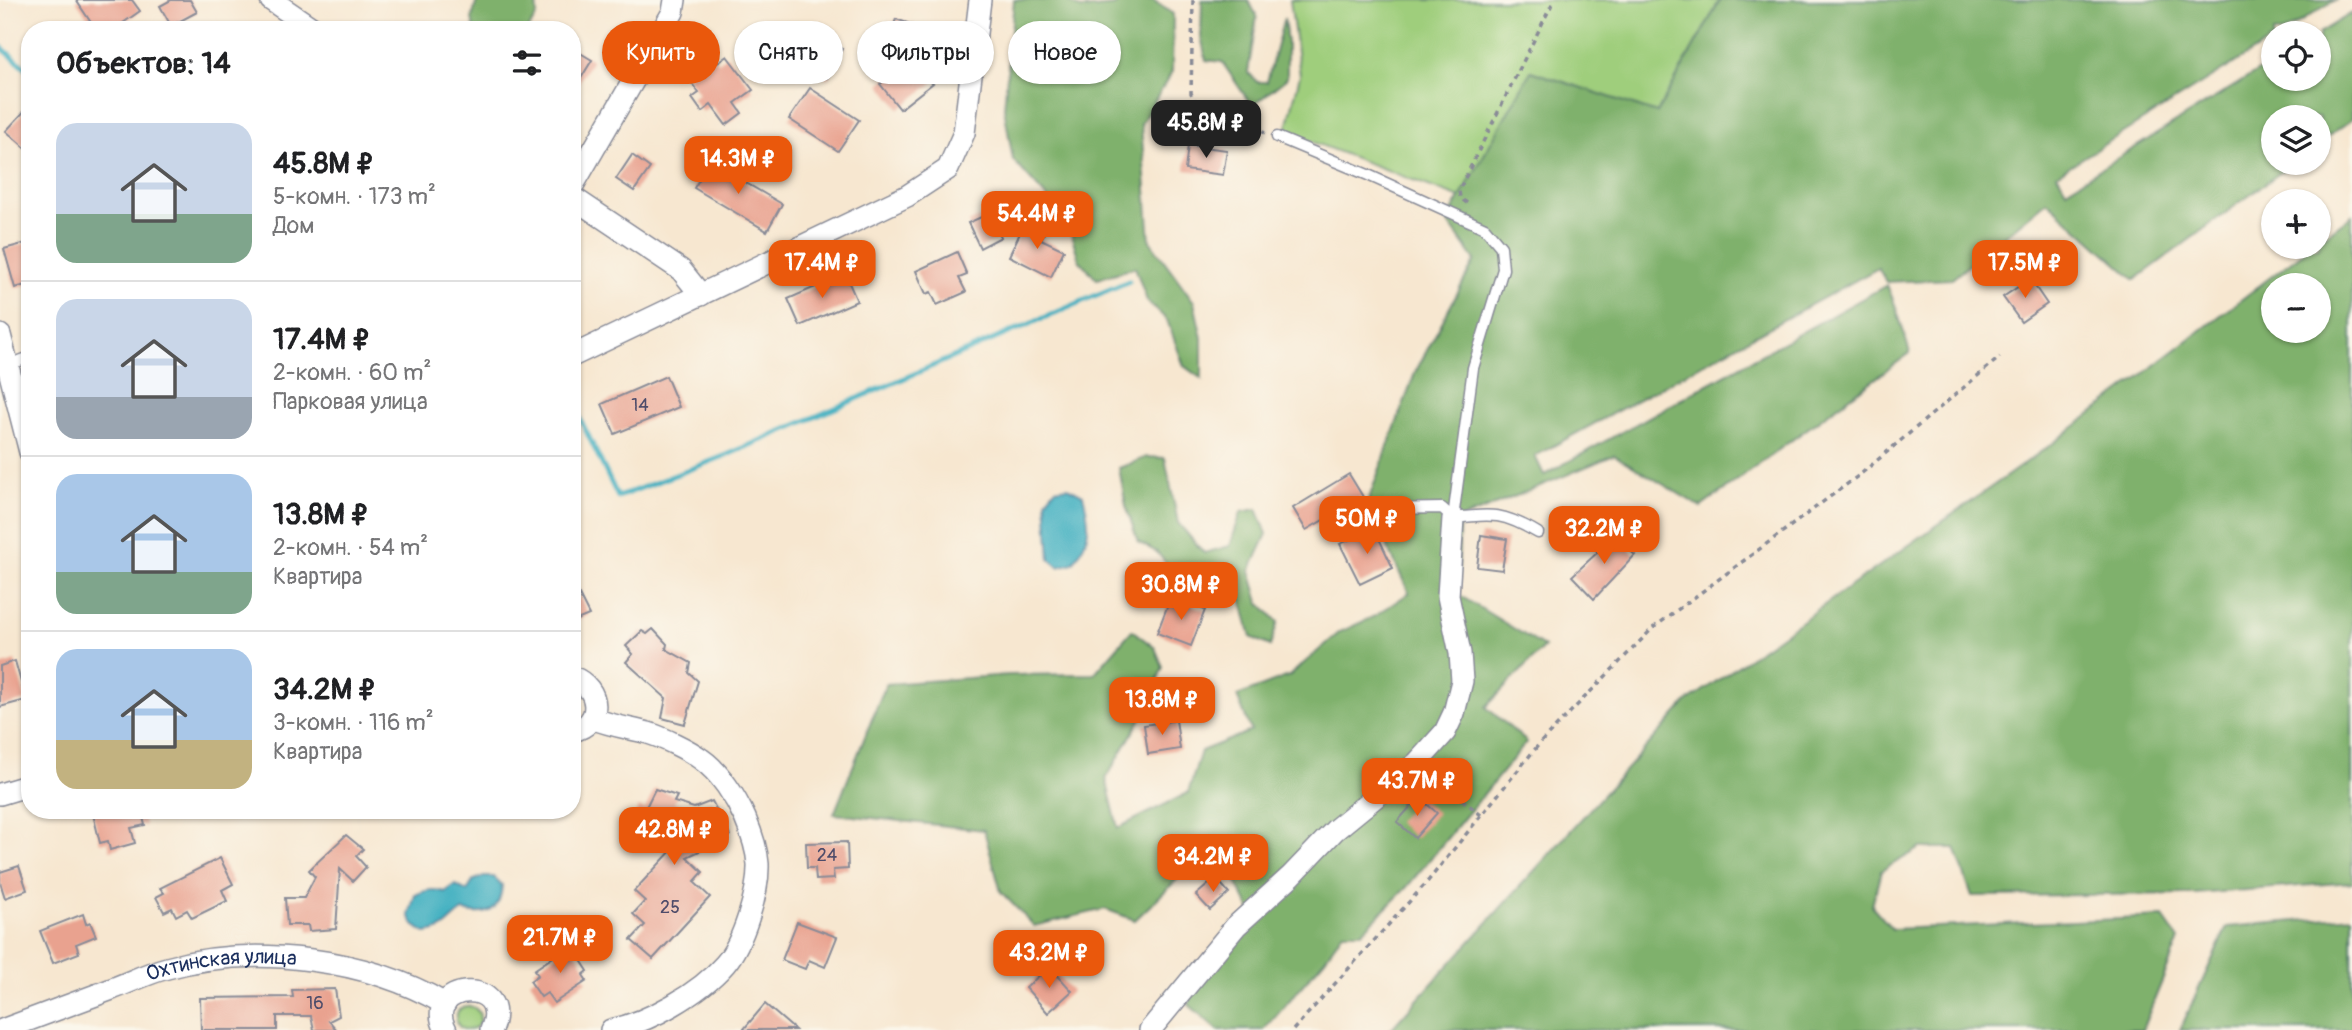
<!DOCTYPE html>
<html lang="ru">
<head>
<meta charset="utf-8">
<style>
  :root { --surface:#fff; --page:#f2f2f2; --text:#202124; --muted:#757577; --line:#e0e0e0; --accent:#ea580c }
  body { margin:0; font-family:Pangolin,sans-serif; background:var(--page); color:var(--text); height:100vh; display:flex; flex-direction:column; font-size:26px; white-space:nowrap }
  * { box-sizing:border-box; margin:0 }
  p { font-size:23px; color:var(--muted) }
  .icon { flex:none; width:38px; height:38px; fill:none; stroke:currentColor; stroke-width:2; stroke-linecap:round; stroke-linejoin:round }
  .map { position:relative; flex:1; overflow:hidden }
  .side { position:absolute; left:21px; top:21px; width:560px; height:798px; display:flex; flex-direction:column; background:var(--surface); border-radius:28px; box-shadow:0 2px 5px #0004 }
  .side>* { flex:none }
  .hud { position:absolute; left:602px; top:21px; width:665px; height:63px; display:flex; gap:14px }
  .buttons { position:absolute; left:2261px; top:21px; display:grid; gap:14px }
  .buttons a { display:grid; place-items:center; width:70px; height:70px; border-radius:50%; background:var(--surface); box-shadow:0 2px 5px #0004; font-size:35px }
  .price { position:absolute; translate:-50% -60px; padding:0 16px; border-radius:14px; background:var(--accent); color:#fff; font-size:23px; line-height:46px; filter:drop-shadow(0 2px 4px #0008) }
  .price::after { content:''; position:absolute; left:50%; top:42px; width:21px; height:16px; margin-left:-10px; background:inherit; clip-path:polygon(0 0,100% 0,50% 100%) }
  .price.on { background:#222; color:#fff }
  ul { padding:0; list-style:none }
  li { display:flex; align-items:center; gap:21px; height:175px; padding:0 35px }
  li+li { border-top:2px solid var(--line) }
  li span { display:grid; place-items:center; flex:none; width:196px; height:140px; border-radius:21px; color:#555 }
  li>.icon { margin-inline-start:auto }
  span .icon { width:84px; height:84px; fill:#fffc; stroke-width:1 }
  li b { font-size:30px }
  h2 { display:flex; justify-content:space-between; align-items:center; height:84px; padding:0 35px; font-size:30px }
  .chip { padding:0 24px; border-radius:32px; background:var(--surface); box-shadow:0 2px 5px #0004; font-size:24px; line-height:63px }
  .chip.on { background:var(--accent); color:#fff }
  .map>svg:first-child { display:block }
</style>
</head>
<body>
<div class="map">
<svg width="2352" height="1030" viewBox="0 0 2352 1030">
  <rect width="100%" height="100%" fill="#fbf7ec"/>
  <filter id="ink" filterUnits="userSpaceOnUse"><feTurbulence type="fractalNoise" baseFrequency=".0143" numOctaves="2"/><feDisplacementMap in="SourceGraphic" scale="14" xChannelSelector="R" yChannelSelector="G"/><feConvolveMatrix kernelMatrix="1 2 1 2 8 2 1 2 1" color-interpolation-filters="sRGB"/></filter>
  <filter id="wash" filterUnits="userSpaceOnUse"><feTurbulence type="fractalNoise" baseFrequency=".00686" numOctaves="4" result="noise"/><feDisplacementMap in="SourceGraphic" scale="28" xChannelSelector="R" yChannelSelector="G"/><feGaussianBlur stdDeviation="1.57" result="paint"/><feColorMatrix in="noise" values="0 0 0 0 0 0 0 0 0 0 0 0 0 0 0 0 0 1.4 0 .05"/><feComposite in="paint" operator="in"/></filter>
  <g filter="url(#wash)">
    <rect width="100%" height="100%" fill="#f7e7d0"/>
    <g fill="#9fce7c" stroke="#5d7e6d" stroke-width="2">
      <polygon points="1290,0 1720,0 1657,113 1460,198 1286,132 1300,75"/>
      <circle cx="468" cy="1018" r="12"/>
    </g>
    <g fill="#7fb16c" stroke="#4d7065" stroke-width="2" fill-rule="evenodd">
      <polygon points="477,0 536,0 537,15 528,30 474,30 472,18"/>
      <polygon points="1014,0 1066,0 1081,9 1114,6 1121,0 1153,0 1173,14 1172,72 1141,124 1150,241 1194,302 1202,338 1202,379 1184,366 1167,320 1147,301 1135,267 1097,279 1079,260 1067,220 1013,160 1004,108"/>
      <polygon points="1202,0 1248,0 1257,16 1248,72 1257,82 1267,82 1284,18 1287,43 1287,78 1252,106 1222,62 1206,60 1201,36"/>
      <polygon points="1720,0 2335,0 2282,33 2273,33 2273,39 2057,174 2066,190 2273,62 2273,79 2319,79 2319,33 2352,13 2352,119 2319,143 2319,117 2273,117 2273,163 2293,163 2135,280 2047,201 1952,279 1886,282 1878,268 1535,456 1544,475 1887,285 1896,307 1910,353 1701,507 1614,455 1459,520 1459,595 1544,647 1486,707 1527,742 1406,888 1362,932 1343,932 1325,959 1264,1030 1218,1030 1189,1005 1193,990 1257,923 1216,842 1135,920 1105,909 1034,926 1001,892 984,830 834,814 886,684 1009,675 1094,674 1132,630 1155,648 1163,667 1140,720 1106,779 1118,828 1188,793 1201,751 1251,731 1237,696 1289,676 1340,632 1375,616 1409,593 1377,524 1361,520 1415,373 1475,260 1447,221 1531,71 1657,113"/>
      <path d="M2352,215V882L2194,894L1972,896L1955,848H1921L1881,871L1872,906L1892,929L2163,917L2179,940L2142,1030H1390L1687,702L2052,444L2310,247H2319V240ZM2319,285V331H2273V285Z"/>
      <polygon points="1147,457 1165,458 1178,523 1204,553 1230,546 1241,512 1257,509 1267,534 1250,571 1259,602 1278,622 1270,646 1251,637 1241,598 1210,600 1178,578 1157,552 1138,542 1126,506 1119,468"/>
      <polygon points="2352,916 2352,1030 2180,1030 2227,927"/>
    </g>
    <g fill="#43b0c1" stroke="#2f7090" stroke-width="2">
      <path d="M1068,487L1083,495C1091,525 1091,538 1073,563L1059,567L1050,559L1046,500L1055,489Z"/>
      <path d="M483,877H494L502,885C500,912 487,917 463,911C447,922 448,930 425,933L414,925L409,915L415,895C426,890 433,888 445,892L455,885L467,891L474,880Z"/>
    </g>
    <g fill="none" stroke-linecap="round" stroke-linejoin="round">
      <g stroke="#43b0c1" stroke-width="5">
        <polyline points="0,46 30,72"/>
        <polyline points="572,402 618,497 727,455 1129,281"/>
      </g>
    </g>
    <g id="blocks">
      <g fill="#e9a28f">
        <polygon points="76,0 132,0 140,11 113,30 96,30"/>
        <polygon points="171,0 190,0 197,12 171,26 160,6"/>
        <polygon points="896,19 938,34 924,72 933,83 900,109 880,84 920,52 888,41"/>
        <polygon points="823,39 842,49 828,78 809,69"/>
        <polygon points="572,48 592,60 572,93"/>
        <polygon points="727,56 753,90 735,103 742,113 726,125 711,105 702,112 692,98 699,93 687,77 714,57 718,62"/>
        <polygon points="810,88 859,120 838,151 789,119"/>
        <polygon points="30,105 30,152 6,131"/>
        <polygon points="1188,145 1227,150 1223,175 1185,170"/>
        <polygon points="632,155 650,168 634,191 616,179"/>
        <polygon points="710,162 782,204 767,231 694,188"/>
        <polygon points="990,213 1001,237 980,248 968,223"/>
        <polygon points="1031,224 1045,231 1041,239 1064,250 1051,277 1009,256 1021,231 1027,233"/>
        <polygon points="30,242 30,284 15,288 4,249"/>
        <polygon points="957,252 967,275 959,278 966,292 937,305 931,292 926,294 916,271"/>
        <polygon points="845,274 857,301 800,326 788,299"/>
        <polygon points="2030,279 2047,304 2021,322 2003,297"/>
        <polygon points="666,376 679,407 615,434 602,404"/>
        <polygon points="1349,474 1363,497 1306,530 1293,508"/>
        <polygon points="1374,528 1393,568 1360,584 1340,544"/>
        <polygon points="1611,533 1635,555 1594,599 1572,576 1598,552 1595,549"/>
        <polygon points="1481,535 1507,539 1502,570 1477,567"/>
        <polygon points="572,581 589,615 572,622"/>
        <polygon points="1171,597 1205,610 1191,646 1157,633"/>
        <polygon points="653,629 667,644 666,649 691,663 689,673 698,681 685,724 662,718 666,698 626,662 633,654 626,646 642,631 647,634"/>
        <polygon points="15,661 26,700 0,707 0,666"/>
        <polygon points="1176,720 1180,749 1148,754 1144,725"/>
        <polygon points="655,789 677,796 674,802 694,808 712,801 730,836 687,857 703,872 694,882 710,897 653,959 631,940 645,925 633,914 645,901 634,891 674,848 659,843 661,835 632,824 638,807 645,809"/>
        <polygon points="1419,797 1437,813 1415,838 1397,822"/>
        <polygon points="92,810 141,810 145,825 131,828 135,843 110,850 108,841 100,843"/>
        <polygon points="346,835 363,849 356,856 366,867 353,881 340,869 336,929 309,931 308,925 287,925 285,898 304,898 315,877 309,870"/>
        <polygon points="847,842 848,869 833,870 834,879 816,880 815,868 807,868 806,843"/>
        <polygon points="220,858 233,884 222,890 227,901 192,918 187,910 176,916 172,908 164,912 156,897 164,893 160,888"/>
        <polygon points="19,866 27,890 5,898 0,882 0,872"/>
        <polygon points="1216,878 1229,893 1210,910 1196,895"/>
        <polygon points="83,914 86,924 90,922 96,936 76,944 79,953 53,963 40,931"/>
        <polygon points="797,922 837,937 825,967 809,960 805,969 782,960"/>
        <polygon points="571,945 588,971 583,975 587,981 554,1003 547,993 541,997 530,981 538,975 534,970"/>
        <polygon points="1049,966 1072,991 1048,1013 1026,988"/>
        <polygon points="335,989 339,1016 329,1021 337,1030 314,1030 311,1016 277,1016 277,1030 201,1030 200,998 293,997 292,990"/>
        <polygon points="765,1004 795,1030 743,1030"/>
      </g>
    </g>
  </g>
  <g filter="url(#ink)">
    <use href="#blocks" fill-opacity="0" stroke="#898b97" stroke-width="2"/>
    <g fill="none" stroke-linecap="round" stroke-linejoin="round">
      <defs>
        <g id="lane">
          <polyline points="1277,137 1368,175 1485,228 1501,247 1503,269 1473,368 1453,518"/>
          <polyline points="9,365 30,357"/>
          <path d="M1389,509L1442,508L1453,518C1493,513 1504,513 1538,533"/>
        </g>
        <g id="street">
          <polyline points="271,0 315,30"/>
          <polyline points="572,187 673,12 675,0"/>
          <polyline points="572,197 681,270 701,295"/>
          <polyline points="0,335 30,452"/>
          <polyline points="572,356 907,196 948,169 964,133 980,0"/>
          <path d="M572,677C601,687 604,725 572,731"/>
          <path d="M592,718C611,726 629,728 648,733C662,737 689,750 701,759C720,772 736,798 745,818C751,832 757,849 758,864C759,892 743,943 725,964C699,994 649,1022 611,1030"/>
          <polyline points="0,794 30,785"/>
          <path id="s1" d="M2,1030C39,1016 75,1003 112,989C130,982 148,973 167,968C254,944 367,958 445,1004"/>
          <path d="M446,1030C420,983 514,975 491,1030"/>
          <polyline points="1150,1030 1236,926 1291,876 1335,830 1417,763 1445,732 1454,713 1462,681 1460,653 1448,596 1453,518"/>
        </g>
      </defs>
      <use href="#lane" stroke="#898b97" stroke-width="13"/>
      <use href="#street" stroke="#898b97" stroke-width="24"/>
      <g stroke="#898b97" stroke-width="3.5" stroke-dasharray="5 5" stroke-linecap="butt">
        <polyline points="1193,0 1191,93 1201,114 1244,124 1265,133"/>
        <polyline points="1467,203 1460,198 1459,190 1554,0"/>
        <polyline points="1431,774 1481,815"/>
        <polyline points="1293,1030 1428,881 1540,743 1653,628 1862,473 2000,357"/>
      </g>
      <use href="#lane" stroke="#fff" stroke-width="10"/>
      <use href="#street" stroke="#fff" stroke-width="21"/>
    </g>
  </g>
  <g text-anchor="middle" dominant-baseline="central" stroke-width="7" stroke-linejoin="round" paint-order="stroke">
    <g font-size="18" fill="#4e4c6a">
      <text x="640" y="405">14</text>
      <text x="827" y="855">24</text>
      <text x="670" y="907">25</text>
      <text x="315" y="1003">16</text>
    </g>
    <g font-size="21" fill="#1b2f5e" stroke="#fbf7ec">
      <text stroke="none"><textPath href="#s1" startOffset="231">Охтинская улица</textPath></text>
    </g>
  </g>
</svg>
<div class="buttons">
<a><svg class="icon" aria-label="locate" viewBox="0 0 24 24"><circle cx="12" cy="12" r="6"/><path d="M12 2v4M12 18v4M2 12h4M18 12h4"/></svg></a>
<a><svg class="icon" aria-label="layers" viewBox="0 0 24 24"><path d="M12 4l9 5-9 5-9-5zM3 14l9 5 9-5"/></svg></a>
<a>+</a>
<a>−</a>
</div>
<b class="price on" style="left:1206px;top:160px">45.8M ₽</b>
<b class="price" style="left:738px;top:196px">14.3M ₽</b>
<b class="price" style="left:1037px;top:251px">54.4M ₽</b>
<b class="price" style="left:822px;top:300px">17.4M ₽</b>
<b class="price" style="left:2025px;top:300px">17.5M ₽</b>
<b class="price" style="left:1367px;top:556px">50M ₽</b>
<b class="price" style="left:1604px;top:566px">32.2M ₽</b>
<b class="price" style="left:1181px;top:622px">30.8M ₽</b>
<b class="price" style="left:1162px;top:737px">13.8M ₽</b>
<b class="price" style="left:1417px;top:818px">43.7M ₽</b>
<b class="price" style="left:674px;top:867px">42.8M ₽</b>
<b class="price" style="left:1213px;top:894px">34.2M ₽</b>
<b class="price" style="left:560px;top:975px">21.7M ₽</b>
<b class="price" style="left:1049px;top:990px">43.2M ₽</b>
<div class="hud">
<a class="chip on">Купить</a>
<a class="chip">Снять</a>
<a class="chip">Фильтры</a>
<a class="chip">Новое</a>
</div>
<section class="side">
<h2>Объектов: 14<svg class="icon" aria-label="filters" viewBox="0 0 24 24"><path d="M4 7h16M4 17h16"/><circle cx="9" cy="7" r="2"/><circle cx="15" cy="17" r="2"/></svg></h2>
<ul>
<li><span style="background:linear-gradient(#c9d6e8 65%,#7fa58c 0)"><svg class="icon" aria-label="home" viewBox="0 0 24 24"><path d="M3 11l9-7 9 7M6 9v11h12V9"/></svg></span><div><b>45.8M ₽</b><p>5-комн. · 173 m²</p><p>Дом</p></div></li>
<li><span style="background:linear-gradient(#c9d6e8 70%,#9aa5b1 0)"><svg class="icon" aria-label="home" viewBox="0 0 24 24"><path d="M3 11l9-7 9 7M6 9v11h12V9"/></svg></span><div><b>17.4M ₽</b><p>2-комн. · 60 m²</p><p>Парковая улица</p></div></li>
<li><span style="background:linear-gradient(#a9c7e8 70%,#7fa58c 0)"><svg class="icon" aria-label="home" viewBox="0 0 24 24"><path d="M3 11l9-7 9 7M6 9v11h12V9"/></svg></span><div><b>13.8M ₽</b><p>2-комн. · 54 m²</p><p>Квартира</p></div></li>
<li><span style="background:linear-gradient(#a9c7e8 65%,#c2b280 0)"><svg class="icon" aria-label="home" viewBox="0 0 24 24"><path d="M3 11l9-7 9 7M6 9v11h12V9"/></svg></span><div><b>34.2M ₽</b><p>3-комн. · 116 m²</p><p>Квартира</p></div></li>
</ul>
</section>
</div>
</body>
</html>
